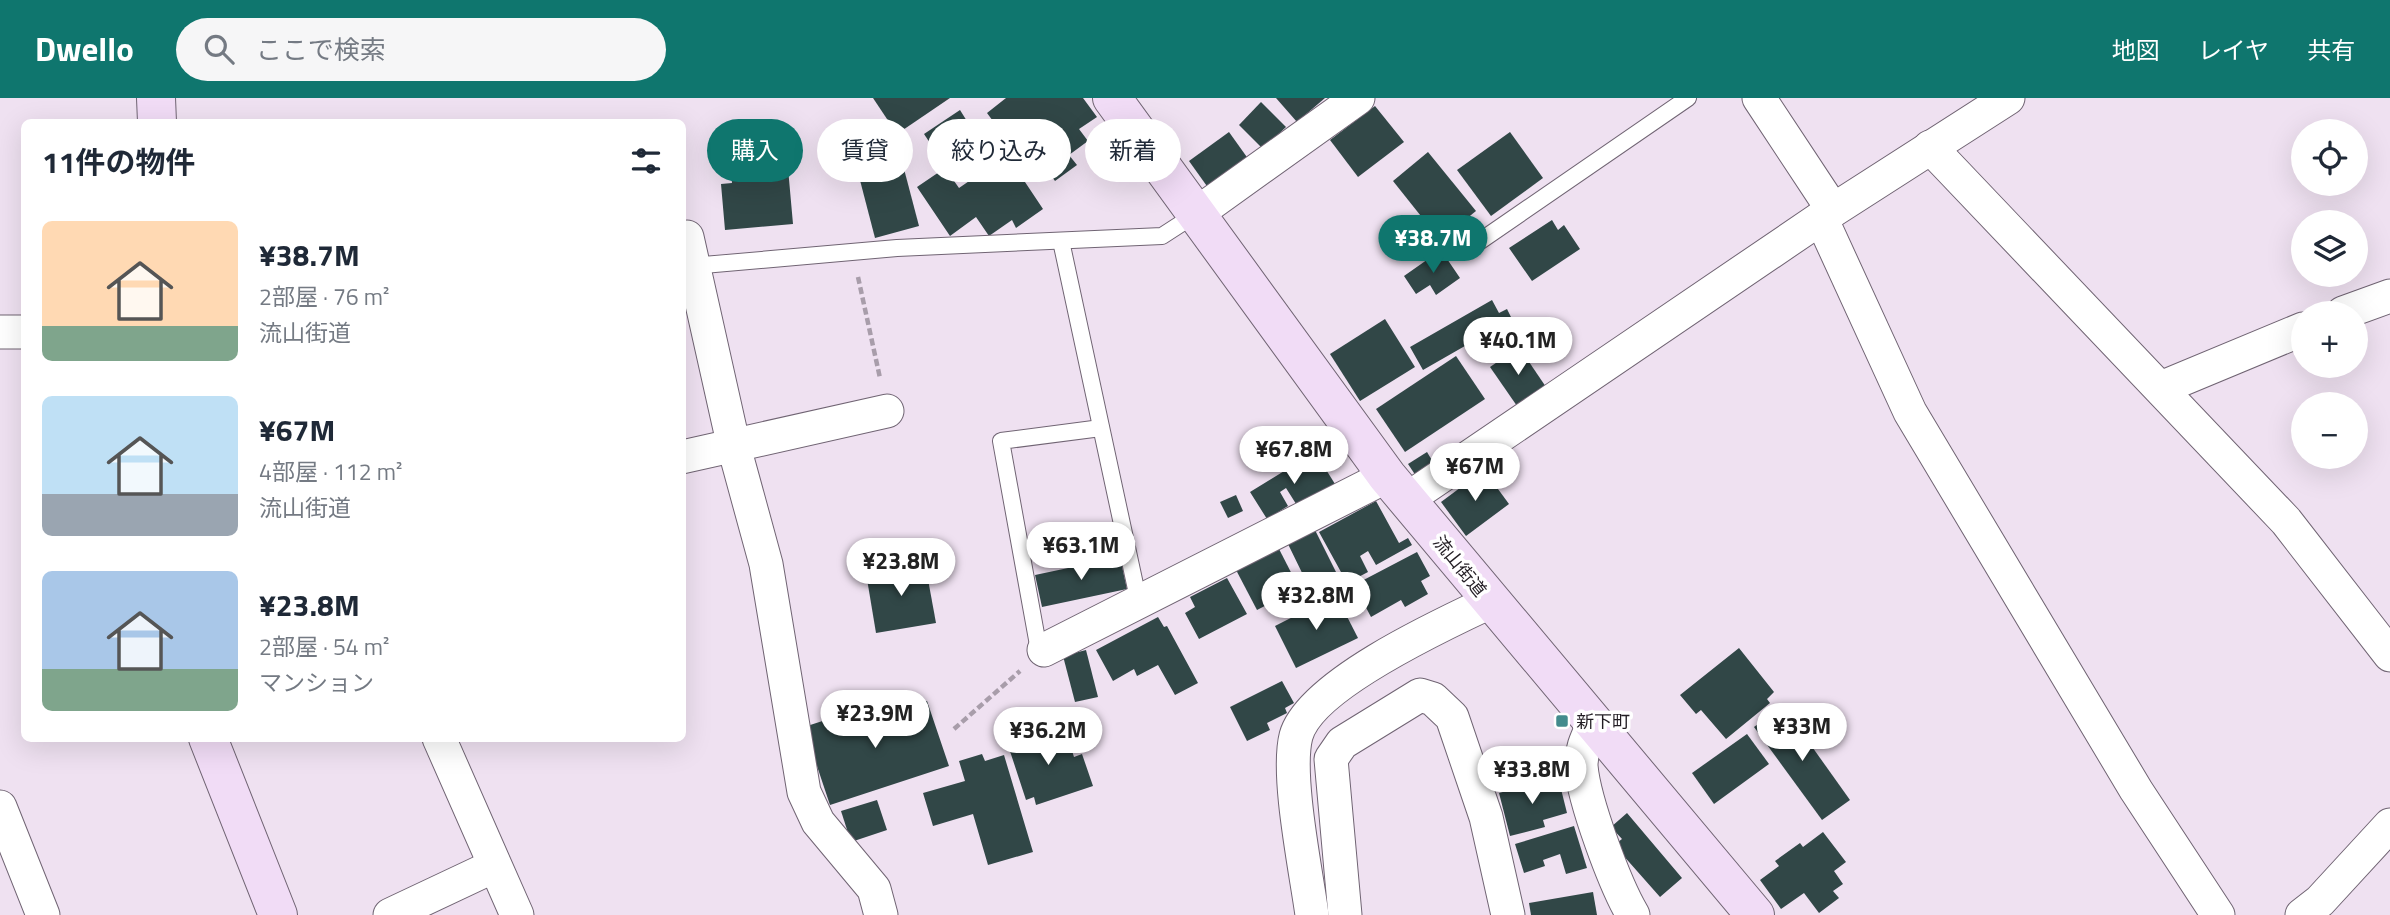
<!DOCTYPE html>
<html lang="ja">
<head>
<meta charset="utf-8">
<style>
  :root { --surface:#fff; --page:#f6f6f7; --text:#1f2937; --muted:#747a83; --accent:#0f766e }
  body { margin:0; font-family:"Titillium Web","Noto Sans JP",sans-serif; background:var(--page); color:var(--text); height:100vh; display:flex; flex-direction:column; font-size:26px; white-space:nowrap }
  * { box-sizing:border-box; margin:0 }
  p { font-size:23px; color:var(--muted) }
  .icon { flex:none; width:38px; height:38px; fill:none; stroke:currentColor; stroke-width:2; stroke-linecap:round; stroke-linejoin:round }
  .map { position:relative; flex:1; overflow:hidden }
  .panel { position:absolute; left:21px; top:21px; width:665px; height:623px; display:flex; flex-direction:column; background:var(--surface); border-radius:10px; box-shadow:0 7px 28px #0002 }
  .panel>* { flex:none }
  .banner { position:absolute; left:707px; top:21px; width:665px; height:63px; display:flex; gap:14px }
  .buttons { position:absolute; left:2291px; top:21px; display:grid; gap:14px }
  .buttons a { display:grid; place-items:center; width:77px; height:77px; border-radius:50%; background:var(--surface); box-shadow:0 7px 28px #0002; font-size:35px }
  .price { position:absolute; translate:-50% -60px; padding:0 16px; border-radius:24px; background:#fff; color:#222; font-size:23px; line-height:46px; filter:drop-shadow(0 2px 4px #0008) }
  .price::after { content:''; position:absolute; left:50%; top:42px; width:21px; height:16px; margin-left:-10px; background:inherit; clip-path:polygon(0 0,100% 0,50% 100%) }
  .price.active { background:var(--accent); color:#fff }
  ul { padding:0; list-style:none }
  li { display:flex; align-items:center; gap:21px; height:175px; padding:0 21px }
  li span { display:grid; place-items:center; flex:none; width:196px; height:140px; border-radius:10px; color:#555 }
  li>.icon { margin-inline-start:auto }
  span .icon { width:84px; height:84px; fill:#fffc; stroke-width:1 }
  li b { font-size:30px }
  h2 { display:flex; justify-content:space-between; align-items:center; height:84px; padding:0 21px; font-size:30px }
  .pill { padding:0 24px; border-radius:32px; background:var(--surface); box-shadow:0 7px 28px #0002; font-size:24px; line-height:63px }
  .pill.active { background:var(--accent); color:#fff }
  header { display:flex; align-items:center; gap:42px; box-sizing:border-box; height:98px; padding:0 35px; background:var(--accent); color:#fff }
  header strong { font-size:33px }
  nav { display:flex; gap:38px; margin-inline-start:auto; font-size:24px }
  .search { width:490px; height:63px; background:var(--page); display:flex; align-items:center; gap:18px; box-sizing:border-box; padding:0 24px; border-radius:38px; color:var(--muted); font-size:26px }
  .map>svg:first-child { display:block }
</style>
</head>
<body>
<header>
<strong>Dwello</strong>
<div class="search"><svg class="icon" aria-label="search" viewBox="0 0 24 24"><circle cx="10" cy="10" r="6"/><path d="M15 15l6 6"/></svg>ここで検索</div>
<nav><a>地図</a><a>レイヤ</a><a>共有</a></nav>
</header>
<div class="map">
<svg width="2390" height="817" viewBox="0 0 2390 817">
  <rect width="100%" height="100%" fill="#efe1f1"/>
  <g fill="#314747">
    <polygon points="873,0 950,0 897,36"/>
    <polygon points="1006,0 1083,0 1097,19 1079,31 1088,43 1069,57 1077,67 1055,83 1019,33 1007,42 987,15"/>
    <polygon points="1276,0 1325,0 1297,24"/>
    <polygon points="1261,4 1286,29 1263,51 1239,27"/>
    <polygon points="1375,8 1404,44 1358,79 1330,42"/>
    <polygon points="960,12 975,36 940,60 924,36"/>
    <polygon points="1229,34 1249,62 1209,91 1189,63"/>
    <polygon points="1510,34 1543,80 1491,118 1457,72"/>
    <polygon points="899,52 919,128 875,140 855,63"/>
    <polygon points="1428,54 1476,113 1440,142 1393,83"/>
    <polygon points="1007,57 1043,111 1016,130 1012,122 989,138 976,119 950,138 917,89 945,70 959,90"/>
    <polygon points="787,59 793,126 725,132 721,86 732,85 730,64"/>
    <polygon points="1552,122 1558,132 1564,127 1580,151 1532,183 1509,150"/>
    <polygon points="1441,152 1460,180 1436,197 1430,187 1416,196 1404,178"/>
    <polygon points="1492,202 1499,215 1507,211 1512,221 1423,272 1410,249"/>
    <polygon points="1385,221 1415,269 1360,303 1330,256"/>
    <polygon points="1519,249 1546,289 1517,308 1490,269"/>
    <polygon points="1456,258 1485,301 1405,354 1376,311"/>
    <polygon points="1315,354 1335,386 1298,409 1286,390 1280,394 1288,408 1267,421 1250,394"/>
    <polygon points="1427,354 1436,369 1418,381 1408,366"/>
    <polygon points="1484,372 1509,406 1466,438 1441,404"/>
    <polygon points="1236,397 1243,413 1228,420 1220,404"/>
    <polygon points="1376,403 1399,445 1408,440 1412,447 1376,467 1368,453 1360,458 1368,474 1347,485 1319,434"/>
    <polygon points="1314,430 1339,480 1317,490 1314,482 1307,485 1287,444"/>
    <polygon points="1278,449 1299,490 1257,512 1235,470"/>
    <polygon points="1417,454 1430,478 1421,483 1428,496 1405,509 1401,502 1371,519 1354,487"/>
    <polygon points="1120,459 1127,491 1042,509 1035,477"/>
    <polygon points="925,465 936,525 876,535 866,475"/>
    <polygon points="1227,480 1247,516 1199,541 1185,515 1195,509 1190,499"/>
    <polygon points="1336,497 1358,540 1296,570 1275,528"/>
    <polygon points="1158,519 1164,529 1167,528 1198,585 1175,597 1158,567 1137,578 1134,571 1113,583 1096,552"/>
    <polygon points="1739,550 1774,594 1767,601 1770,605 1726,641 1701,612 1696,616 1680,597"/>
    <polygon points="1086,552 1098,599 1075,604 1063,558"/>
    <polygon points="1282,583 1294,605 1285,610 1287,615 1267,625 1270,632 1247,643 1230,609"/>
    <polygon points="927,603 949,668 830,707 804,629 878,605 884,624 900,618 898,613"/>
    <polygon points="1783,608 1850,702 1822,722 1754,629"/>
    <polygon points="1037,634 1040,643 1066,634 1074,659 1082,656 1093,688 1036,707 1034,699 1026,702 1007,644"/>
    <polygon points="1747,636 1769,666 1714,706 1692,675"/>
    <polygon points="982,656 985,663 1004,657 1033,754 988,767 973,716 933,728 923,695 965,683 959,663"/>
    <polygon points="1558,679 1567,715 1543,722 1545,729 1510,738 1499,695"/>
    <polygon points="877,702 887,732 851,744 841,713"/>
    <polygon points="1627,715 1682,780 1660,799 1614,747 1622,741 1611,729"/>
    <polygon points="1574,728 1587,770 1566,776 1560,756 1543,762 1545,768 1524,775 1515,746"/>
    <polygon points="1823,734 1846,764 1834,773 1843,786 1833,793 1839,800 1819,815 1804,795 1781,811 1760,782 1779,768 1775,763 1800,745 1803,749"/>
    <polygon points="1593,794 1597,817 1531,817 1529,805"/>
  </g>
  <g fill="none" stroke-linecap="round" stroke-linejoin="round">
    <defs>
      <g id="lane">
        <polyline points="1061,143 1139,505"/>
        <polyline points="1473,148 1688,0"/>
        <polyline points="692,168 897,150 1162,138 1196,116"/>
        <polyline points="1044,552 1038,547 1001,343 1101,330"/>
      </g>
      <g id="street">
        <polyline points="1759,0 1833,112"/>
        <polyline points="1930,49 2286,423 2390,557"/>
        <polyline points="1196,116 1358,0"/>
        <polyline points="1821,120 1910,314 2136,692 2218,817"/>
        <polyline points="687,139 734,349 766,466 804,694 818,724 874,791 881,817"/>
        <polyline points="2343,215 2390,198"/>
        <polyline points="0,234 24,234"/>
        <polyline points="2161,290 2303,231"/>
        <polyline points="682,359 887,313"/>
        <polyline points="1406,402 1821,120 2008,0"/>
        <polyline points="1044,552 1387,378"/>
        <path d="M1593,627C1587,640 1581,652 1581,668C1584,703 1615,787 1633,817"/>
        <polyline points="439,640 517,817"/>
        <polyline points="0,709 43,817"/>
        <polyline points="390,817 494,768"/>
        <path d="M1312,817C1306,773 1286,677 1296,638C1310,587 1443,526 1490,504"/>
        <polyline points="1345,817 1331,661 1342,645 1420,597 1433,601 1452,619 1486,719 1508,817"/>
        <polyline points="2302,817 2320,803 2390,727"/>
      </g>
      <g id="secondary">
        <polyline points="156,0 157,24"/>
        <polyline points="1112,0 1387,378 1755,817"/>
        <polyline points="208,640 278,817"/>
      </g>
    </defs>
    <use href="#lane" stroke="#706473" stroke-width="18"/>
    <use href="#street" stroke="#706473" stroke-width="35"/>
    <use href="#secondary" stroke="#706473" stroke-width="40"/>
    <g stroke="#a89daa" stroke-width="4.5" stroke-dasharray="7 3.5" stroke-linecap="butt">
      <polyline points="858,179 880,280"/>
      <polyline points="954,631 1020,573"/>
    </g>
    <use href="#lane" stroke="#fff" stroke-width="16"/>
    <use href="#street" stroke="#fff" stroke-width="33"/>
    <use href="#secondary" stroke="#f1dcf6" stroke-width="38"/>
  </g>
  <rect fill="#438b8d" stroke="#fff" stroke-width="2.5" x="1555" y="616" width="14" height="14" rx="3.5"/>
  <g text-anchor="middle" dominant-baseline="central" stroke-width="7" stroke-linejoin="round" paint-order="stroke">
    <g font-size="18" fill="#221d23" stroke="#fff">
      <text transform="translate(1460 468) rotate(51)">流山街道</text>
    </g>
    <g font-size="18" fill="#221d23" stroke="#fff" text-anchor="start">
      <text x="1576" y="623">新下町</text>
    </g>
  </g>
</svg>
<div class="buttons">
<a><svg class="icon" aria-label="locate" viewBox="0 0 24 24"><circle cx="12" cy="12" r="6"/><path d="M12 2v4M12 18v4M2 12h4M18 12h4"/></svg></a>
<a><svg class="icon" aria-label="layers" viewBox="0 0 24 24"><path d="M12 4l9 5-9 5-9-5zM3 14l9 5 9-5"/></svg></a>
<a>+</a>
<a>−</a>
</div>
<b class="price active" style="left:1433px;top:177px">¥38.7M</b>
<b class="price" style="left:1518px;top:279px">¥40.1M</b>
<b class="price" style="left:1294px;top:388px">¥67.8M</b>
<b class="price" style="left:1475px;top:405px">¥67M</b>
<b class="price" style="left:1081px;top:484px">¥63.1M</b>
<b class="price" style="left:901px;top:500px">¥23.8M</b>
<b class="price" style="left:1316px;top:534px">¥32.8M</b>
<b class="price" style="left:875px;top:652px">¥23.9M</b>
<b class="price" style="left:1802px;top:665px">¥33M</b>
<b class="price" style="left:1048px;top:669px">¥36.2M</b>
<b class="price" style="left:1532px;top:708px">¥33.8M</b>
<div class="banner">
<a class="pill active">購入</a>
<a class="pill">賃貸</a>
<a class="pill">絞り込み</a>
<a class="pill">新着</a>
</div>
<section class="panel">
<h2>11件の物件<svg class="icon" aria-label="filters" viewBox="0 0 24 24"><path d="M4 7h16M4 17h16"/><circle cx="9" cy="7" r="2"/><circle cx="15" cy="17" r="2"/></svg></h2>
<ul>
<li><span style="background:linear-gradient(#ffd9b3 75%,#7fa58c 0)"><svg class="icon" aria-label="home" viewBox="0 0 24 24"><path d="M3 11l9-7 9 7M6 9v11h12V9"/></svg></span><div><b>¥38.7M</b><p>2部屋 · 76 m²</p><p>流山街道</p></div></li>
<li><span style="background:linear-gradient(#bfe0f5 70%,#9aa5b1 0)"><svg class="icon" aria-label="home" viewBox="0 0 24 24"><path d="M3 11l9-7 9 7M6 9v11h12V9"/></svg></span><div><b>¥67M</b><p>4部屋 · 112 m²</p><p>流山街道</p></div></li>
<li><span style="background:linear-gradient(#a9c7e8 70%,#7fa58c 0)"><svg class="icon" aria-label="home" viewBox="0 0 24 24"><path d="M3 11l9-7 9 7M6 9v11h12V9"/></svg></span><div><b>¥23.8M</b><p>2部屋 · 54 m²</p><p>マンション</p></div></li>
</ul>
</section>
</div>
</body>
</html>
